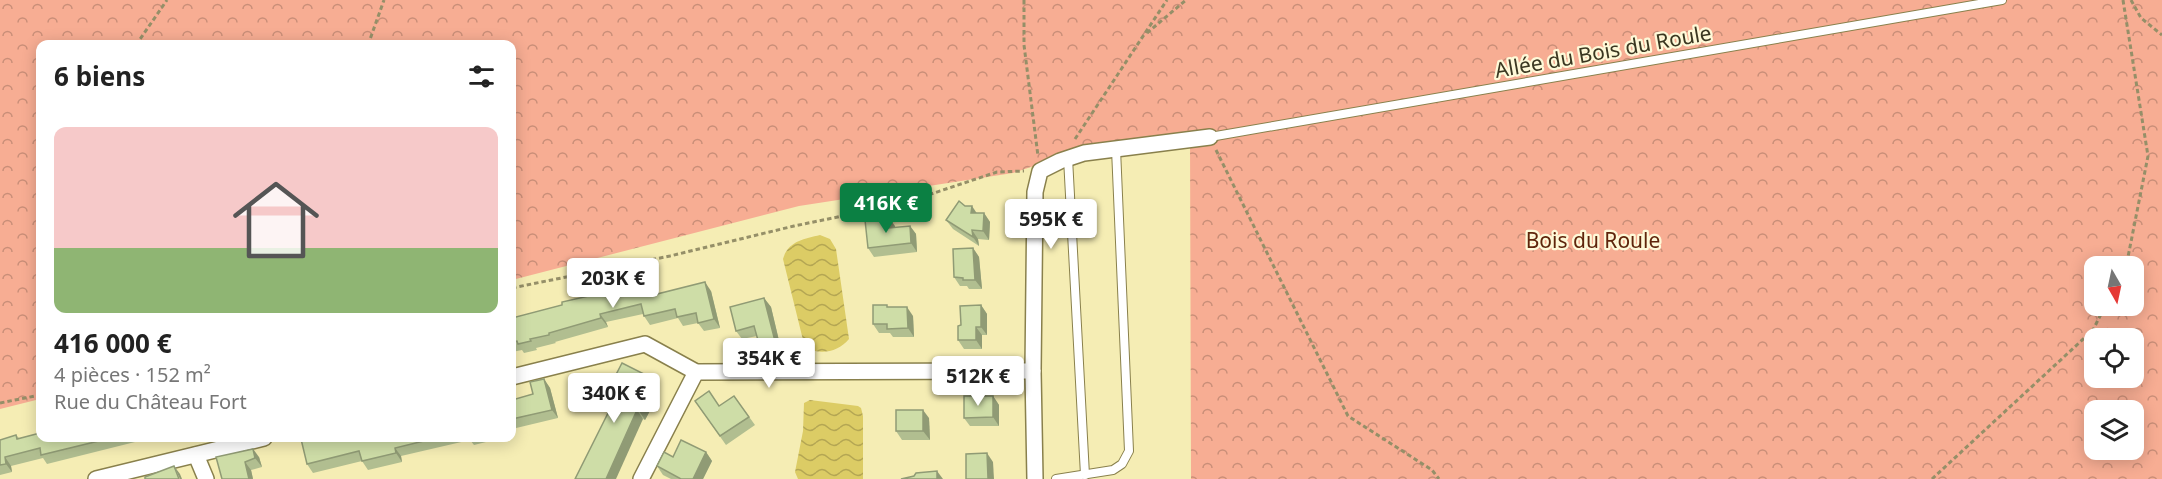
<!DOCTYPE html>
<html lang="fr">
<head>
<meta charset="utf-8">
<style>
  :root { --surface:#fff; --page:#f2f2f2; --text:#222; --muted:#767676; --accent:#0b8043 }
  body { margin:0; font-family:"Noto Sans",sans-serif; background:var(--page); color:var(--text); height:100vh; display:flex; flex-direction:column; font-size:22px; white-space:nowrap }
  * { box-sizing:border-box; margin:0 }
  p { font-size:20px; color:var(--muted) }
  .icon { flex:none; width:33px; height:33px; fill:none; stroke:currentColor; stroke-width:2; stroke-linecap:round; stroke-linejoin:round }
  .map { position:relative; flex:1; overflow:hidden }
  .side { position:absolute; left:36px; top:40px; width:480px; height:402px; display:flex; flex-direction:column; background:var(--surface); border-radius:12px; box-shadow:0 3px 15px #0003 }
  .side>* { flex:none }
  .needle { width:39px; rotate:171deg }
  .tools { position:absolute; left:2084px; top:256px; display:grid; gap:12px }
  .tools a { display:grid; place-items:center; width:60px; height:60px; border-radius:12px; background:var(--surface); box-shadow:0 3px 15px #0003; font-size:30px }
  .price { position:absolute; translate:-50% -51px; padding:0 14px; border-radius:6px; background:#fff; color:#222; font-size:20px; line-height:39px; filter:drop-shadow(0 2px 3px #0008) }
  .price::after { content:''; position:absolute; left:50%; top:36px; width:18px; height:14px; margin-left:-9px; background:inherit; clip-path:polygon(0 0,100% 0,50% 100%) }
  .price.on { background:var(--accent); color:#fff }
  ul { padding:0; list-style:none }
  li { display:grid; align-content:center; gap:12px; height:318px; padding:0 18px }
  li span { display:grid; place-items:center; height:186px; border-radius:12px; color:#555 }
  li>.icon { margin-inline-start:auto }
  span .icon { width:108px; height:108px; fill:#fffc; stroke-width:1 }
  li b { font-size:26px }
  h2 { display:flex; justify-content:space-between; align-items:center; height:72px; padding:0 18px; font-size:26px }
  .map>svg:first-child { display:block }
</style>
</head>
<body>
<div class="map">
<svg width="2162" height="479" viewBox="0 0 2162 479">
  <defs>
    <pattern id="forest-crowns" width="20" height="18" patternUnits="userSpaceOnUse" patternTransform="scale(1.5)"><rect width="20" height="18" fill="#f7ad93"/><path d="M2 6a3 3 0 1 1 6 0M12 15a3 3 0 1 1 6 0" fill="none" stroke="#c98e78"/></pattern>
    <pattern id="water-waves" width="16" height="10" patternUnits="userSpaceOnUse" patternTransform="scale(1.5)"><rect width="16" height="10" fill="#dccc65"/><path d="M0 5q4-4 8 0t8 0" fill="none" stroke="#b4a653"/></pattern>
  </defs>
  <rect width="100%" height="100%" fill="#f5edb4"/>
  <path fill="url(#forest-crowns)" fill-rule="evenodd" d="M0,0H2162V479H1191L1190,136L1093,146L1013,173L799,206L512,280V45H40V399L0,409ZM2094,267H2133V306H2094ZM2094,339H2133V378H2094ZM2094,411H2133V450H2094Z"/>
  <g fill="url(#water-waves)">
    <path d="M820,235L830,239L836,249L849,339C838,352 822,355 805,348L783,259C788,241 804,239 820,235Z"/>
    <polygon points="810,400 858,406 861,408 863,416 863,479 798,479 795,472 803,431 804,403"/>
  </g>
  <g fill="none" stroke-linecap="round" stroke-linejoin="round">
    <defs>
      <g id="service">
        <polyline points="1210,137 2002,0"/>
        <polyline points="1068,158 1085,475"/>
        <polyline points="1056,479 1113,470 1122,464 1129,451 1116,149"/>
      </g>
      <g id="minor">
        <polyline points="512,377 645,344 696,372 1033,371"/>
        <polyline points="196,455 206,479"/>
        <polyline points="96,479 264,438"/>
        <polyline points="641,479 696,372"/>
        <polyline points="1035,479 1033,371 1035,192 1040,171 1060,161 1084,153 1210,137"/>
      </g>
    </defs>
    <use href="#service" stroke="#89804c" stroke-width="10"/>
    <use href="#minor" stroke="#89804c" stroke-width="18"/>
    <g stroke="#958f68" stroke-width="3" stroke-dasharray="4.5 3" stroke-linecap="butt">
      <polyline points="1024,0 1024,45 1038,156"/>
      <polyline points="2123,0 2148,156 2126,267"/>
      <polyline points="2131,0 2141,18 2162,35"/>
      <polyline points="1147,33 1186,0"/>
      <polyline points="136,45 167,0"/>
      <polyline points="368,45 384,0"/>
      <polyline points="1075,139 1167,0"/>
      <polyline points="1216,150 1348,416 1432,470 1439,479"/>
      <polyline points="512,288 670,256 794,226 901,204 997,172 1024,171"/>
      <polyline points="0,403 40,395"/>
      <polyline points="1932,479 2093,330 2105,306"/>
    </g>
    <use href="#service" stroke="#fff" stroke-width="8"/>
    <use href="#minor" stroke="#fff" stroke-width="15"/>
  </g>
  <g fill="#b1be90">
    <polygon points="977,213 984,213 990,222 989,240 978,239 979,246 953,229 946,220"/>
    <polygon points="895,226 895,227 910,226 916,234 917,252 874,257 868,248"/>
    <polygon points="973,248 979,257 982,289 969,289 967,286 960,286 954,277"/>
    <polygon points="650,282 656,291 657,294 711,291 720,328 704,331 698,323 683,326 678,318 650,325 644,316 643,314 606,322 608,327 555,342 556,343 536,348 537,350 524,353 522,350 512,352 512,318"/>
    <polygon points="764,298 771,307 781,349 765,353 759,344 757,336 742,339 736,331"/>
    <polygon points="981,305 987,314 987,335 982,335 982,349 964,349 958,340 961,325"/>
    <polygon points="889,307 913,316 914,337 893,337 890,333 879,333 873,324"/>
    <polygon points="646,375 652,384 646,396 653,405 645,420 612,403 606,394"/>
    <polygon points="544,379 550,388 558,418 512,429 512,400 533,394"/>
    <polygon points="734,396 755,425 726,445 695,401 719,406"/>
    <polygon points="993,396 999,405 999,426 970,426 964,418"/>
    <polygon points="929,418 930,440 902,440 896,431"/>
    <polygon points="16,435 19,438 151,438 47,464 43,458 11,466 12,472 0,475 0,440"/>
    <polygon points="306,438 502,438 474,445 470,440 401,456 402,462 368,470 362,461 313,473 307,464"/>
    <polygon points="706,452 712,461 703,479 671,479 663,475 657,466 673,457"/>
    <polygon points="216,457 259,457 262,467 251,470 253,479 222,479"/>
  </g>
  <g fill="#909b75">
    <polygon points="972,206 978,215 971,213"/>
    <polygon points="984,213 990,222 989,240 983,231"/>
    <polygon points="889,218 895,226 896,237 889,228"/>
    <polygon points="910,226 916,234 917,252 911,243"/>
    <polygon points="972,230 978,239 979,246 973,237"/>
    <polygon points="973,248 979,257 982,289 975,280"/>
    <polygon points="650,282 656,291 660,303 653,295"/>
    <polygon points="705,282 711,291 720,328 714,319"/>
    <polygon points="764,298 771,307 781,349 775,341"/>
    <polygon points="981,305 987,314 987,335 981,327"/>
    <polygon points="907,307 913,316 914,337 908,328"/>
    <polygon points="600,314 606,322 608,327 601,318"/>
    <polygon points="976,327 982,335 982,349 976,340"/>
    <polygon points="646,375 652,384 644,400 638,392"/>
    <polygon points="544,379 550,388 558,418 552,410"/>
    <polygon points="993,396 999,405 999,426 993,417"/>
    <polygon points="647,397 653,405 645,420 639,411"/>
    <polygon points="637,410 643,419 616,479 606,479"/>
    <polygon points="923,410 929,418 930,440 923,431"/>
    <polygon points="395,448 401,456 402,462 396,453"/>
    <polygon points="253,449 259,457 262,467 255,458"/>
    <polygon points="706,452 712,461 703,479 693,479"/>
    <polygon points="987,453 993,462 994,479 988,479"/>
    <polygon points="5,457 11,466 12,472 6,464"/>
    <polygon points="245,462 251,470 253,479 249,479"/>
    <polygon points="174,466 180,474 182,479 180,479"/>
    <polygon points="937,471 943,479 937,479"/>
  </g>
  <g fill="#cedda7" stroke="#909b75" stroke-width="1.5">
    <polygon points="959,201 965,206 972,206 971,213 984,213 983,231 972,230 973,237 946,220"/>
    <polygon points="889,218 889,228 910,226 911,243 868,248 865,220"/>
    <polygon points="973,248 975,280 963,280 963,278 954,277 953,249"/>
    <polygon points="650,282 653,295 705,282 714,319 698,323 696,313 677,317 675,309 644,316 641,304 600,314 601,318 549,333 549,335 530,339 531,341 518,344 517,341 512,342 512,318 562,305 562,302"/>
    <polygon points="764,298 775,341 759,344 754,326 736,331 730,307"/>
    <polygon points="873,305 887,305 887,307 907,307 908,328 887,329 887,324 873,324"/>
    <polygon points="981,305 981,327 976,327 976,340 958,340 958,326 961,325 960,306"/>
    <polygon points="622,363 646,375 638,392 647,397 639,411 637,410 606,479 575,479 615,399 606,394"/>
    <polygon points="544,379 552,410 512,419 512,400 533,394 530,382"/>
    <polygon points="709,391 719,406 734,396 749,417 720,436 695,401"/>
    <polygon points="964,396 993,396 993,417 964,418"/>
    <rect x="896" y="410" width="27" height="21"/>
    <polygon points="40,433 40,438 111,438 41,455 40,448 5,457 6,464 0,465 0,440 16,435 17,439"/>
    <polygon points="306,438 436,438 395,448 396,453 362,461 359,451 307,464 301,439"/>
    <polygon points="681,440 706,452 693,479 681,479 657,466 664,452 673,457"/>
    <polygon points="253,449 255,458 245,462 249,479 222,479 216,457"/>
    <polygon points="987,453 988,478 991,479 966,479 966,454"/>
    <polygon points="174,466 179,479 145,479 145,477"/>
    <polygon points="937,471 937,479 901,479 914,476 916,473"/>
  </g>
  <g text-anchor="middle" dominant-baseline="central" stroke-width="4.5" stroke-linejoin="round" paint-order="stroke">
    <g font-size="21" fill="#3b3721" stroke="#fef9d8">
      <text transform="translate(1603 51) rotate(-10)">Allée du Bois du Roule</text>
    </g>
    <g font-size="21" fill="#5f240b" stroke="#fef9d8">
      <text x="1593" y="240">Bois du Roule</text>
    </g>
  </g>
</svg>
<div class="tools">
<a><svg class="needle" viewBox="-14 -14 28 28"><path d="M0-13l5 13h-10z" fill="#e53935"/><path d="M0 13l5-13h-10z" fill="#767676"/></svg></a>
<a><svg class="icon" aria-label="locate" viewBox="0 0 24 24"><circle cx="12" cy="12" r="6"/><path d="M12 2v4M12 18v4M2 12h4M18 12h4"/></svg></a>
<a><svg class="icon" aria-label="layers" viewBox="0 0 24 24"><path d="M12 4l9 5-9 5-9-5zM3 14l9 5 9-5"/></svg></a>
</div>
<b class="price on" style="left:886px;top:234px">416K €</b>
<b class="price" style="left:1051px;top:250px">595K €</b>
<b class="price" style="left:613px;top:309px">203K €</b>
<b class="price" style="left:769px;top:389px">354K €</b>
<b class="price" style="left:978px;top:407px">512K €</b>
<b class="price" style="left:614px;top:424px">340K €</b>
<section class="side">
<h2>6 biens<svg class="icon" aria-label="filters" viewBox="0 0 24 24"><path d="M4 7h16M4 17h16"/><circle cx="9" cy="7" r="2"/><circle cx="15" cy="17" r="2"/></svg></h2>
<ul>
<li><span style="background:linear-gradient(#f6c9c9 65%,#8fb573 0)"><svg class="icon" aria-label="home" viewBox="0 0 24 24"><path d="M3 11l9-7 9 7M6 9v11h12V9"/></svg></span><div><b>416 000 €</b><p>4 pièces · 152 m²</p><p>Rue du Château Fort</p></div></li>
</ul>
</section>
</div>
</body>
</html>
